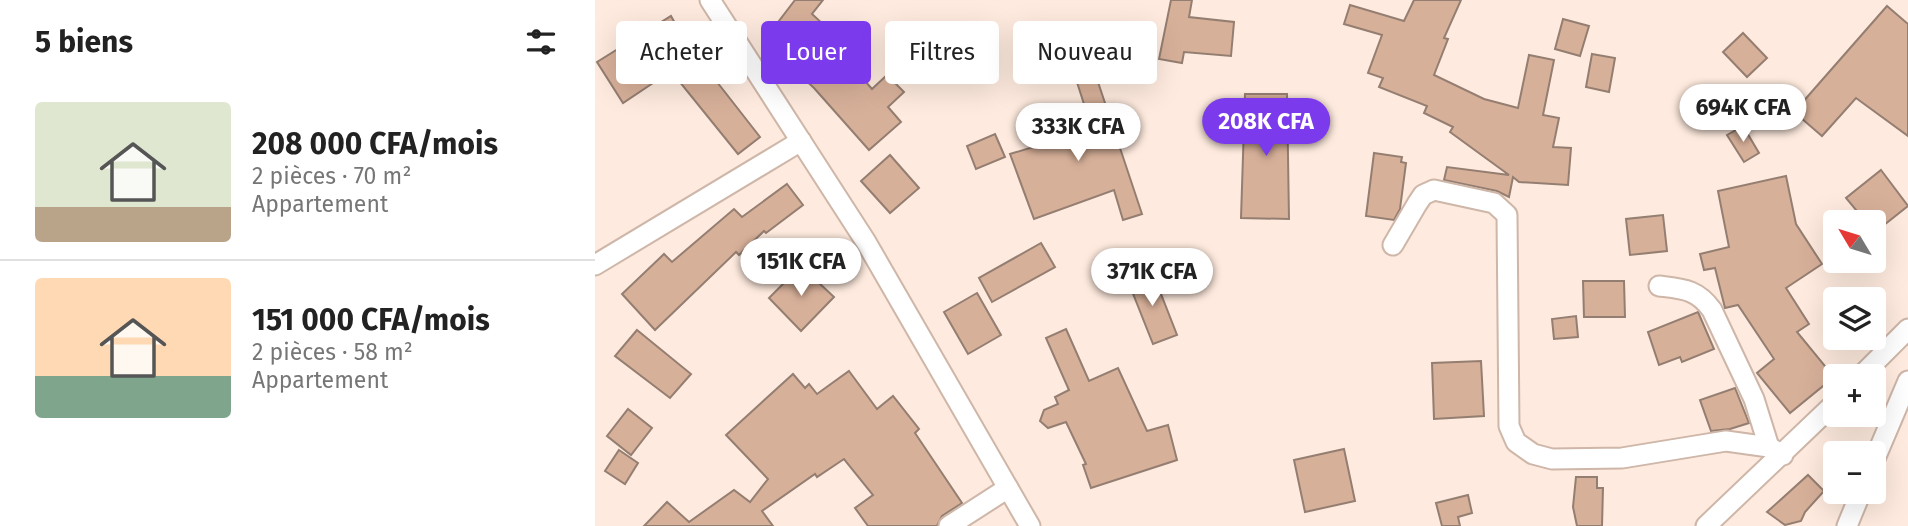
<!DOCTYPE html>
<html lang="fr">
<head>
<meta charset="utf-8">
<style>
  :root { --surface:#fff; --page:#f6f6f6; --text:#222; --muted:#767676; --line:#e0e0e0; --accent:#7c3aed }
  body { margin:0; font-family:"Fira Sans",sans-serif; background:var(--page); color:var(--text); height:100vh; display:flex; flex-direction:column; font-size:26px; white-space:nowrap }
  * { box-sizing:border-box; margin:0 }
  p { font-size:23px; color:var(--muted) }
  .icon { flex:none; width:38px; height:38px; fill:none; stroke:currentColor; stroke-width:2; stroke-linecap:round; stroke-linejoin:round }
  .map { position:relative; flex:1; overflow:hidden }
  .drawer { display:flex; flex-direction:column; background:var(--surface); width:595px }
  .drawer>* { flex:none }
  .guide { position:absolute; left:21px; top:21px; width:665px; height:63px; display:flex; gap:14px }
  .needle { width:46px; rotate:308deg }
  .tools { position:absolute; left:1228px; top:210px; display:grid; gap:14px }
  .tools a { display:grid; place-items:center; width:63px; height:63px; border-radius:7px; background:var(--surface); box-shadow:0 7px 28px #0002; font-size:35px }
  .price { position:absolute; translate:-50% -60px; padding:0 16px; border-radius:24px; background:#fff; color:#222; font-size:23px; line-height:46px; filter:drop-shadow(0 2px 4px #0008) }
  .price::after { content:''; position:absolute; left:50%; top:42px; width:21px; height:16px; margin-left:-10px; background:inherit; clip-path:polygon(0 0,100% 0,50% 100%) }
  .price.current { background:var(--accent); color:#fff }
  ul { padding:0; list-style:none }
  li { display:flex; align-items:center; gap:21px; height:175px; padding:0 35px }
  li+li { border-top:2px solid var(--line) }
  li span { display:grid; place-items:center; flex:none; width:196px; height:140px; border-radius:7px; color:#555 }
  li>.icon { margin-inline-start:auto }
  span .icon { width:84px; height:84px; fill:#fffc; stroke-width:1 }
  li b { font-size:30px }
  h2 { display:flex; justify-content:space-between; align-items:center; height:84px; padding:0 35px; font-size:30px }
  .pill { padding:0 24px; border-radius:7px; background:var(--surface); box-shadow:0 7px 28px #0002; font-size:24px; line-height:63px }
  .pill.current { background:var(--accent); color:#fff }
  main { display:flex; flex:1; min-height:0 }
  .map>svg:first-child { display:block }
</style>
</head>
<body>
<main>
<section class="drawer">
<h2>5 biens<svg class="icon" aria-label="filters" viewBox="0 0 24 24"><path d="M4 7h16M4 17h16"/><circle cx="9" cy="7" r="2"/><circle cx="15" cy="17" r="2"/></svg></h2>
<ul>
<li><span style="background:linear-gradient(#dfe7d0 75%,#b9a48a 0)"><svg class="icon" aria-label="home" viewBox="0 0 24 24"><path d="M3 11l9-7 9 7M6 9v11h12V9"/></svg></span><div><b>208 000 CFA/mois</b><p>2 pièces · 70 m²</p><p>Appartement</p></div></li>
<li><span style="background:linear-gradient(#ffd9b3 70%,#7fa58c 0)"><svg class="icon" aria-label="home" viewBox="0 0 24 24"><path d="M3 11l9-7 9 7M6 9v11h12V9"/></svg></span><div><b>151 000 CFA/mois</b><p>2 pièces · 58 m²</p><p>Appartement</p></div></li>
</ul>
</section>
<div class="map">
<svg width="1313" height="526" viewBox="0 0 1313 526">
  <rect width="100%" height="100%" fill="#feeade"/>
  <g fill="#d7b099" stroke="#947e71" stroke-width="2">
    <polygon points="200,0 228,0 217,14 257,51 250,58 277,89 292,75 309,92 293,107 306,122 274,150 219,88 193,64 202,55 174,34"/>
    <polygon points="576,0 597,0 594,17 639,22 636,56 589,52 587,63 564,59"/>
    <polygon points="819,0 866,0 849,38 853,39 839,75 889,99 923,108 934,55 959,60 948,115 964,118 958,147 976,148 973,185 924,182 918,177 914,197 902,191 849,180 852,167 914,175 855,132 858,127 829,113 832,106 784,87 788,78 773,73 787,35 749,24 755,5 809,21"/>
    <polygon points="1292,6 1313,24 1313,136 1261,98 1227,136 1199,112"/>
    <polygon points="76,16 90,41 165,137 143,154 76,71 28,103 2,62"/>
    <polygon points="968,19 994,26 985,56 960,49"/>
    <polygon points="1148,33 1172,58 1152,77 1128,52"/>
    <polygon points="997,54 1020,58 1014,92 991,87"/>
    <polygon points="498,67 547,214 528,220 519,190 439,219 415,154 497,129 479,73"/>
    <polygon points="650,94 692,94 694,219 646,218"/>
    <polygon points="1148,126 1164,153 1149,162 1132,135"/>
    <polygon points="400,134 410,157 381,169 372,146"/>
    <polygon points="779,153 807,157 806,162 811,163 805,209 799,220 771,216"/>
    <polygon points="295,155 324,188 295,213 266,181"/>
    <polygon points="1286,170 1313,206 1279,233 1279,222 1271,222 1251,198"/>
    <polygon points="1191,176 1201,224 1227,264 1191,288 1214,324 1202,332 1239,377 1195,413 1162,373 1179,359 1143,305 1130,308 1120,268 1109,270 1105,254 1134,247 1123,191"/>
    <polygon points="192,184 208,205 171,233 169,231 144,255 141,252 60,330 27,294 69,254 77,262 139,209 147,217"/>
    <polygon points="1068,215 1072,251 1035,255 1031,219"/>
    <polygon points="446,243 460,267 397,302 384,278"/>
    <polygon points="206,266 239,297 206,331 174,298"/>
    <polygon points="557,271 582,335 558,344 533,281"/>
    <polygon points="988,281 1029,281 1030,317 989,317"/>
    <polygon points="382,293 406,335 373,354 349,312"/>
    <polygon points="1103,312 1119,349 1087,362 1085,357 1064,365 1053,332"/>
    <polygon points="981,316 983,337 959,339 957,319"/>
    <polygon points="471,329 494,381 523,368 552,431 573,425 582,460 496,488 488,465 491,464 471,422 453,428 445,421 449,410 463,404 460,397 474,390 451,338"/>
    <polygon points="42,330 96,374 75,398 20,356"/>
    <polygon points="886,361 889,416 839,419 837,363"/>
    <polygon points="254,371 282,409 298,396 324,429 320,433 367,503 347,516 342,526 273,526 260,508 278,495 249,459 222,477 220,474 167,511 178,526 49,526 72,502 94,522 139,490 155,502 173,479 131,435 198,374 210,388 214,384 222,394"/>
    <polygon points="1140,388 1154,423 1135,429 1116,431 1105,400"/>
    <polygon points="33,409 57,428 36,455 12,436"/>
    <polygon points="749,449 760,501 710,512 699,460"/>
    <polygon points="24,450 43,463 30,484 10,471"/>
    <polygon points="1213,475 1229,491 1210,512 1206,521 1190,525 1172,512"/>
    <polygon points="981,477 1002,477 1002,488 1008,488 1007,526 982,526 978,507"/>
    <polygon points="873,495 877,513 863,517 865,526 847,526 841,503"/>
  </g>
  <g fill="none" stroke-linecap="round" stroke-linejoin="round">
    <defs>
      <g id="street">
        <polyline points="115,0 271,242 435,526"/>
        <polyline points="798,245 822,204 828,195 839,190 899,203 912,215 914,426 921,442 938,454 957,459 1027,458 1131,441 1174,447 1188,455"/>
        <polyline points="0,265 206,141"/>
        <path d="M1064,286C1088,289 1102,289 1117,310L1159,399L1174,447"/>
        <polyline points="1266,376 1313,329"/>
        <polyline points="1279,461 1313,381"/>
        <polyline points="354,526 413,488"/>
        <polyline points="1111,526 1241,402"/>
        <polyline points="1252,526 1266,492"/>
      </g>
    </defs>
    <use href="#street" stroke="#ceb6a8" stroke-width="23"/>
    <use href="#street" stroke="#fff" stroke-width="19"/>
  </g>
</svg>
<div class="tools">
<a><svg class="needle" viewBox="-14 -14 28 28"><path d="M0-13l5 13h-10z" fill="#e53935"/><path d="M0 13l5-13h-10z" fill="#767676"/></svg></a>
<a><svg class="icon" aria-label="layers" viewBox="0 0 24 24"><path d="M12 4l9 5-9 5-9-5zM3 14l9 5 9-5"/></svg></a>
<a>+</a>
<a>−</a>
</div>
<b class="price" style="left:1148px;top:144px">694K CFA</b>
<b class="price current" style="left:671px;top:158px">208K CFA</b>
<b class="price" style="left:483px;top:163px">333K CFA</b>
<b class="price" style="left:206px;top:298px">151K CFA</b>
<b class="price" style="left:557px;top:308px">371K CFA</b>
<div class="guide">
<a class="pill">Acheter</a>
<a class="pill current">Louer</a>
<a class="pill">Filtres</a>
<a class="pill">Nouveau</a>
</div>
</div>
</main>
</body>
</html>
